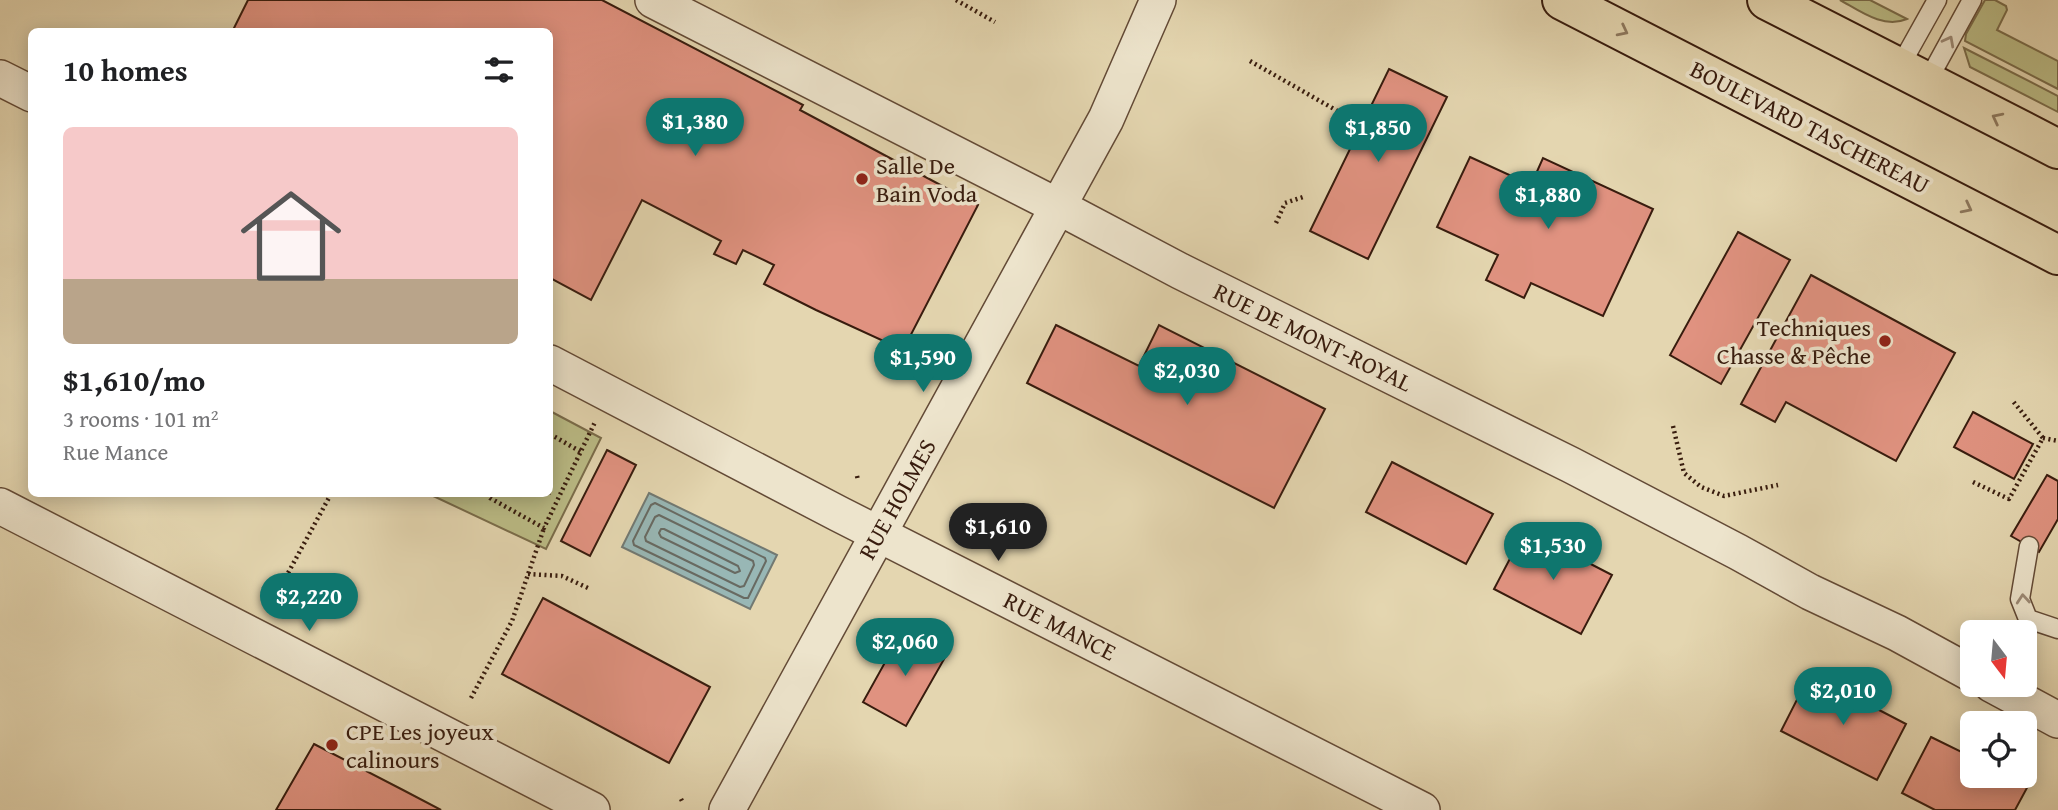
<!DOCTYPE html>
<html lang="en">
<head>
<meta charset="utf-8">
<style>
  :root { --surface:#fff; --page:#f2f2f2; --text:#202124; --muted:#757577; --line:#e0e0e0; --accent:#0f766e }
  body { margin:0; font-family:"Gentium Book Plus",serif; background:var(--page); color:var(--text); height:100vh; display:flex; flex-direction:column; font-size:26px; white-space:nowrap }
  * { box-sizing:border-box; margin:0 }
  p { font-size:23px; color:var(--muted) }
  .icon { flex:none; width:38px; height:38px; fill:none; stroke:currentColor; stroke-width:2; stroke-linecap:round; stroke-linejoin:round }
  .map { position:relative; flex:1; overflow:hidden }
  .side { position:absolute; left:28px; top:28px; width:525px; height:469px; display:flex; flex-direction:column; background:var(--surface); border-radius:10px; box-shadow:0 4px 18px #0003 }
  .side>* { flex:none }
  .needle { width:46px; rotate:164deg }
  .controls { position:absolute; left:1960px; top:620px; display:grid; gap:14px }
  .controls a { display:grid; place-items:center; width:77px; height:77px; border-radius:10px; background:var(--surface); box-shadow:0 4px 18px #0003; font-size:35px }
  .price { position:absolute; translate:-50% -60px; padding:0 16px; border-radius:24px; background:var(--accent); color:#fff; font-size:23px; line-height:46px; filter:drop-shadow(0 2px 4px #0008) }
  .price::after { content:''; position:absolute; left:50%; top:42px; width:21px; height:16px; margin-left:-10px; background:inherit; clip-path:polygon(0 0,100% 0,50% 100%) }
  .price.selected { background:#222; color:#fff }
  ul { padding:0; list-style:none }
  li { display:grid; align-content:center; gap:14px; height:371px; padding:0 35px }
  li+li { border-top:2px solid var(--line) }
  li span { display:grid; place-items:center; height:217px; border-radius:10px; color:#555 }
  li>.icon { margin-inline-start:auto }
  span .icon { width:126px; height:126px; fill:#fffc; stroke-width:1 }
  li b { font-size:30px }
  h2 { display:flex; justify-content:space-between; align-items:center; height:84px; padding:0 35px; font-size:30px }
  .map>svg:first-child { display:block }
</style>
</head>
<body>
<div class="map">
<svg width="2058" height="810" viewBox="0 0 2058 810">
  <rect width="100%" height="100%" fill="#e4d6b0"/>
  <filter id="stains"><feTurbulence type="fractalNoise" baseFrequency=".00286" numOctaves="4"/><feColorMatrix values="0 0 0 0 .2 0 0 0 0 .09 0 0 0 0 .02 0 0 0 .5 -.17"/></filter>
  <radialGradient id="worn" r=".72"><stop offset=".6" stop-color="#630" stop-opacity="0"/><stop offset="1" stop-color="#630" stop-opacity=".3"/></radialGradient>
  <g fill="#bbbc86" stroke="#7a6c4a" stroke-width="2">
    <path d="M1840,0H1870L1907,19C1883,29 1860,11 1840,0Z"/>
    <polygon points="1985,0 1995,0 2006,6 2007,10 1997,30 2058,61 2058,89 1965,41 1966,34"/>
    <polygon points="1964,48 2058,96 2058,112 1970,67"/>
    <polygon points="550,411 601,438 546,549 429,494 550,494"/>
  </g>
  <polygon fill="#98b7b5" stroke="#727972" stroke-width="2" points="649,493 777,555 750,609 622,547"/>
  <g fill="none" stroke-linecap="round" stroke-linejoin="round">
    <g stroke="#686a62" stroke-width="2">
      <polygon points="655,503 765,558 766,561 748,598 744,598 634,545 633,541 651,505"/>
      <polygon points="659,515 753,561 754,565 744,586 740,587 646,541 645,537 655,517"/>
      <polygon points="661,529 664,529 738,566 740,571 735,573 661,537 659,533"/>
    </g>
  </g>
  <g fill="#e09280" stroke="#381c0e" stroke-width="2">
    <polygon points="248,0 602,0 803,105 800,110 978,205 903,350 816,310 764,284 774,265 743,250 736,264 714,254 721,241 642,200 591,300 550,278 550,32 232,32"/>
    <polygon points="1389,69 1447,97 1368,259 1310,231"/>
    <polygon points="1470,157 1531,185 1543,158 1653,209 1603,316 1531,283 1524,298 1486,280 1498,255 1437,227"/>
    <polygon points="1738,232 1790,260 1721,384 1670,355"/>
    <polygon points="1811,275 1955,353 1896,461 1786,402 1775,422 1741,404"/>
    <polygon points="1056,325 1139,366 1159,325 1325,409 1274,508 1027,383"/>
    <polygon points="1973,412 2033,444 2014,479 1954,447"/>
    <polygon points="607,450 636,465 590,556 561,541"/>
    <polygon points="1392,462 1493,514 1466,564 1366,512"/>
    <polygon points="2047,475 2058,481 2058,519 2039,552 2011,536"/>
    <polygon points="1525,530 1612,575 1581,634 1494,589"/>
    <polygon points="543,598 710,687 669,763 502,674"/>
    <polygon points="903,630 947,654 906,726 863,702"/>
    <polygon points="1810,674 1906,724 1877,780 1781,731"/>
    <polygon points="1931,737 1972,757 1972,775 2007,775 2028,786 2015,810 1935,810 1902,793"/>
    <polygon points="314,744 403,790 441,810 276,810"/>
  </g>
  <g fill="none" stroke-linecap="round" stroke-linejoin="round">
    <defs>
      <g id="service">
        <polyline points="1899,68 1937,0"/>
        <polyline points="1927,82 1972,0"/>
        <polyline points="2029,546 2020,599 2028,619 2058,629"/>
      </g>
      <g id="minor">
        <polyline points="653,0 1059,207 1180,271 1571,465 1738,552 1810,592 1897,633 1972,674"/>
        <polyline points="0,78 32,94"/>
        <polyline points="550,363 839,514 1422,810"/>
        <polyline points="0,506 592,810"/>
        <polyline points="1991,684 2058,720"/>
        <polyline points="727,810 1106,119 1158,0"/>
      </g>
      <g id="primary">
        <polyline points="1562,0 2058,255"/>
        <polyline points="1767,0 2058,149"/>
      </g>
    </defs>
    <use href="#service" stroke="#634a36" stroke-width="21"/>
    <use href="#minor" stroke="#634a36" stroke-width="38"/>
    <use href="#primary" stroke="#381c0e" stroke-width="42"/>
    <g stroke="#381c0e" stroke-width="4.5" stroke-dasharray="2 3.5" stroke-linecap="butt">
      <polyline points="956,0 995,22"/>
      <polyline points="1250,61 1362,125"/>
      <polyline points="1276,223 1285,203 1303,197"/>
      <polyline points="1673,426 1684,473 1701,487 1724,496 1778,485"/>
      <polyline points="550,434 581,452"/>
      <polyline points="2043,438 2058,441"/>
      <polyline points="857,476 858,480"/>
      <polyline points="1973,482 2009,499 2043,438 2012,400"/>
      <polyline points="486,494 490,498 544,528 595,422"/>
      <polyline points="528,574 562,576 588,588"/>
      <polyline points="275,597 331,494"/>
      <polyline points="471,698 512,621 544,528"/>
      <polyline points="681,799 683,803"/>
    </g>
    <use href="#service" stroke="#ede4cc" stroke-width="18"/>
    <use href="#minor" stroke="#ede4cc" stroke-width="35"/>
    <use href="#primary" stroke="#e4d6b0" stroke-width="38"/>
  </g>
  <defs><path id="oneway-chevron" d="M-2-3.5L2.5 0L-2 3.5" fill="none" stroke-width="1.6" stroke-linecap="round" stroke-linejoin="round" transform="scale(1.75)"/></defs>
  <g stroke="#8e795f">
    <use href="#oneway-chevron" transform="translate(1623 31) rotate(27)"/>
    <use href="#oneway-chevron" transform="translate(1997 118) rotate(-153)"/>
    <use href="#oneway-chevron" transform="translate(1967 208) rotate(27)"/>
  </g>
  <g stroke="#9c8a76">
    <use href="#oneway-chevron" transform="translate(1949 41) rotate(-62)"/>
    <use href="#oneway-chevron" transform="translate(2023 599) rotate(-95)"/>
  </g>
  <g fill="#8f2418" stroke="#ede4cc" stroke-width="2.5">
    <circle cx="862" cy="179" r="7"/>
    <circle cx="1885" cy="341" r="7"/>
    <circle cx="332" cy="745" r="7"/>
  </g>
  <g text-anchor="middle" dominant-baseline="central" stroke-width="7" stroke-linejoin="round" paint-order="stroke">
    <g font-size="24" fill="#381c0e" stroke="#ede4cc">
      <text transform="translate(1810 127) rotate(27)">BOULEVARD TASCHEREAU</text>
      <text transform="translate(1313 337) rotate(26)">RUE DE MONT-ROYAL</text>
      <text transform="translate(897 499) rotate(-61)">RUE HOLMES</text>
      <text transform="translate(1060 626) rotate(27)">RUE MANCE</text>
    </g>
    <g font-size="24" fill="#381c0e" stroke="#ede4cc" text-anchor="start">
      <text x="876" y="165">Salle De<tspan x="876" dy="28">Bain Voda</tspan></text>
      <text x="1871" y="327" text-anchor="end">Techniques<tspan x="1871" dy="28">Chasse &amp; Pêche</tspan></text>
      <text x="346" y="731">CPE Les joyeux<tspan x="346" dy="28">calinours</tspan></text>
    </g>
  </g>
  <rect width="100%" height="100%" filter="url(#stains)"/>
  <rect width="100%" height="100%" fill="url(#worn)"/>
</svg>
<div class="controls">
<a><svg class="needle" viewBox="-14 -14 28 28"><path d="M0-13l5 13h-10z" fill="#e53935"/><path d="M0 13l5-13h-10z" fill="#757577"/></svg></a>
<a><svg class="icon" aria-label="locate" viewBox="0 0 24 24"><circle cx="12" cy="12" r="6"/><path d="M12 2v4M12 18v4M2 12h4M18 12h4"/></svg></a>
</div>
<b class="price" style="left:695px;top:158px">$1,380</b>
<b class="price" style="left:1378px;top:164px">$1,850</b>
<b class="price" style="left:1548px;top:231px">$1,880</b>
<b class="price" style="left:923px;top:394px">$1,590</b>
<b class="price" style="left:1187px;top:407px">$2,030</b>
<b class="price selected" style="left:998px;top:563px">$1,610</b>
<b class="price" style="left:1553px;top:582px">$1,530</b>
<b class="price" style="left:309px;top:633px">$2,220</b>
<b class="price" style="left:905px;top:678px">$2,060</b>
<b class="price" style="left:1843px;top:727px">$2,010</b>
<section class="side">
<h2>10 homes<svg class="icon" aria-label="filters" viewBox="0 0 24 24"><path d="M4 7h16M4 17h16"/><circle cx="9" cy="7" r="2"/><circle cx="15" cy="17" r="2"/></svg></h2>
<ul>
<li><span style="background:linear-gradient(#f6c9c9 70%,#b9a48a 0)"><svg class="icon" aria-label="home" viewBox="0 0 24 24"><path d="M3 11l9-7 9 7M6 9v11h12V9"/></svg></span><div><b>$1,610/mo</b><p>3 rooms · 101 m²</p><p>Rue Mance</p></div></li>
</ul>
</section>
</div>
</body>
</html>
